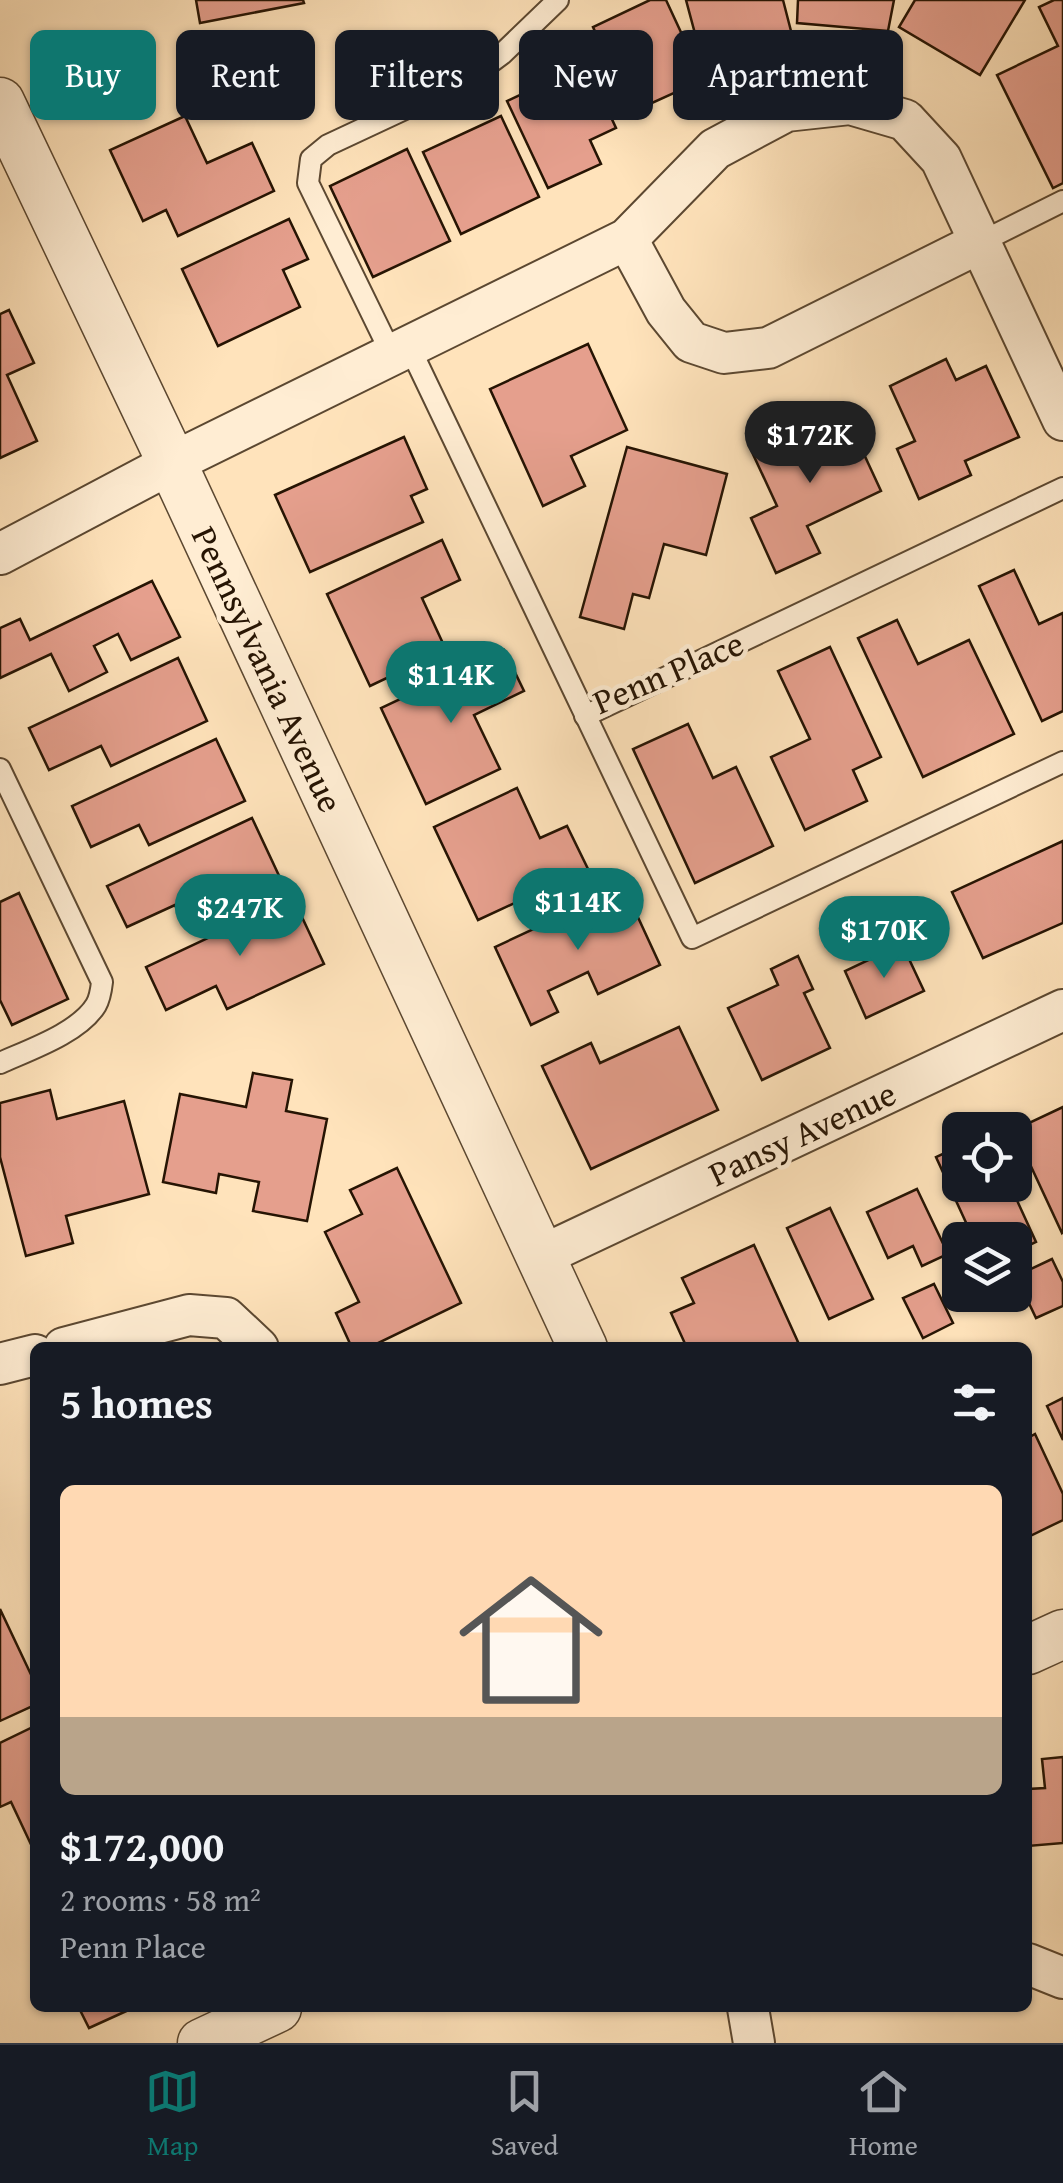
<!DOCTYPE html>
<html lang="en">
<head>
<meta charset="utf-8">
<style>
  :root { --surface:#171b24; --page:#20242c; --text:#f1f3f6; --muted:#9ea1a6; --line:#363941; --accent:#0f766e }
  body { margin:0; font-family:"Gentium Book Plus",serif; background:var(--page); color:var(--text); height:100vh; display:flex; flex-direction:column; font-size:38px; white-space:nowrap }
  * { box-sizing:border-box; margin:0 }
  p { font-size:32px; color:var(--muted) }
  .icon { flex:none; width:55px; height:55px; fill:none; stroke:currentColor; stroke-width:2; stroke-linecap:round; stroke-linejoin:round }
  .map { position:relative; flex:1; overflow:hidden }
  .drawer { position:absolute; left:30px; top:1342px; width:1002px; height:670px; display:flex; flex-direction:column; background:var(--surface); border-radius:15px; box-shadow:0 2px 8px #0004 }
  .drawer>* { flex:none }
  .hud { position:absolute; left:30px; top:30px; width:1005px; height:90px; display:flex; gap:20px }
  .fabs { position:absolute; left:942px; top:1112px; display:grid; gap:20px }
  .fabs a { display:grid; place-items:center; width:90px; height:90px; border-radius:15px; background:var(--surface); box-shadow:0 2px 8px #0004; font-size:50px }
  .price { position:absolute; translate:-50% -85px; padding:0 22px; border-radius:35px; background:var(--accent); color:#fff; font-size:32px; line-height:65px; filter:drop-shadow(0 2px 5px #0008) }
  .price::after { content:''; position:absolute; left:50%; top:60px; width:30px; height:22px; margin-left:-15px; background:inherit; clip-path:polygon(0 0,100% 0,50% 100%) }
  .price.current { background:#222; color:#fff }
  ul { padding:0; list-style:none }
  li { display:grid; align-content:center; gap:20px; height:530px; padding:0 30px }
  li span { display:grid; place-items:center; height:310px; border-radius:15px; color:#555 }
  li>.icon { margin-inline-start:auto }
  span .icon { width:180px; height:180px; fill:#fffc; stroke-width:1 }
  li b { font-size:42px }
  h2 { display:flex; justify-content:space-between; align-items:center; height:120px; padding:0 30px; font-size:42px }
  .pill { padding:0 35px; border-radius:15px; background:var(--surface); box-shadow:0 2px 8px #0004; font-size:35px; line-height:90px }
  .pill.current { background:var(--accent); color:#fff }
  .tab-bar { display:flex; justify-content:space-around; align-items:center; height:140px; border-top:2px solid var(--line); background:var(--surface); font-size:28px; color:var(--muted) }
  .tab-bar a { display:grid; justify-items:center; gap:5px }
  .tab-bar .current { color:var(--accent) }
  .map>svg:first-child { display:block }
</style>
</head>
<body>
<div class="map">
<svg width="1063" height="2043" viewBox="0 0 1063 2043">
  <rect width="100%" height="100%" fill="#ffe3bb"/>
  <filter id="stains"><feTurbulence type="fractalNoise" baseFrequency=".002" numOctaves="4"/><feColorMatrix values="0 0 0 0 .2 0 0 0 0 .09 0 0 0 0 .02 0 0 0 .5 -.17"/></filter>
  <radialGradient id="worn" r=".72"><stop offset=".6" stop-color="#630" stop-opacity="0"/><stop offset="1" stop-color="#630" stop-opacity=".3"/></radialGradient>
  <g fill="#e59f8d" stroke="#261403" stroke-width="2.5">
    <polygon points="196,0 303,0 304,3 200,23"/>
    <polygon points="650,0 666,0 698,69 678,78 683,89 632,112 593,27"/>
    <polygon points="686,0 783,0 791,31 701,56"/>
    <polygon points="798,0 894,0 888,31 797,23"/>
    <polygon points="915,0 1025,0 980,75 899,27"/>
    <polygon points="1054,0 1063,0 1063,183 1053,188 997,75 1058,46 1039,7"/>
    <polygon points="581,53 616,128 590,140 601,164 548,188 507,101 535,88 529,77"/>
    <polygon points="185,116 207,163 252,143 274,191 178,236 166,210 143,221 110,150"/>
    <polygon points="501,116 539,197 461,234 423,152"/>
    <polygon points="407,149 450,241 373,277 330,186"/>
    <polygon points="289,219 308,259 283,270 300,307 218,346 182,269"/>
    <polygon points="9,310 34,363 7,375 37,441 0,458 0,314"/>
    <polygon points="588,344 627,430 571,456 585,486 543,506 490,389"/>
    <polygon points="946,359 956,380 986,366 1019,437 965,461 971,475 919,499 897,449 915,441 890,386"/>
    <polygon points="843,409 881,491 807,526 820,553 776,573 751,518 777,506 752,452"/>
    <polygon points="404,437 427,489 411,496 423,522 310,572 275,495"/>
    <polygon points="627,447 727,474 706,555 664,544 649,598 633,594 624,629 580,617"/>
    <polygon points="442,540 460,580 422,598 446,650 370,686 327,594"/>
    <polygon points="1014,570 1039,624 1063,613 1063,711 1042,721 979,586"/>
    <polygon points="152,581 180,637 131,660 118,634 94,646 107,672 69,691 51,654 0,678 0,628 20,619 30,640"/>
    <polygon points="897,620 918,664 969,640 1014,734 923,777 858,638"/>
    <polygon points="830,647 881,757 853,770 867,801 805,830 771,757 810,739 778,671"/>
    <polygon points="504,650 524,691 474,715 500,769 426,804 381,708"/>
    <polygon points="178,658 207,721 111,766 101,746 49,770 29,728"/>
    <polygon points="688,724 713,778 736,767 773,846 695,883 633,749"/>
    <polygon points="216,739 245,801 149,845 139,825 91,847 72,806"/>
    <polygon points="517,788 540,838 567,826 588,869 478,920 434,827"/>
    <polygon points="252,818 281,880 184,925 175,905 127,927 107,886"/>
    <polygon points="1063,841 1063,923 983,958 952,892"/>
    <polygon points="624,887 660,965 598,994 588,972 548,991 558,1012 531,1025 495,947"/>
    <polygon points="19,893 68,999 12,1025 0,1000 0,902"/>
    <polygon points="293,898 324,964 227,1009 216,986 166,1010 146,967"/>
    <polygon points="902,944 924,991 866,1018 845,971"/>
    <polygon points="798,956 813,989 804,993 830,1048 762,1080 728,1008 778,985 771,969"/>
    <polygon points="679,1027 718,1110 591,1169 542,1066 591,1043 600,1063"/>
    <polygon points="253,1073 292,1080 286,1111 327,1119 307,1221 253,1211 259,1182 219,1174 216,1193 163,1182 180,1094 246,1107"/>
    <polygon points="50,1090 57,1119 124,1101 149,1194 66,1216 73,1243 26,1256 0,1157 0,1103"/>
    <polygon points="1063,1107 1063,1232 1062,1233 1014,1130"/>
    <polygon points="960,1146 960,1185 1010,1185 1036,1242 1015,1252 1015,1240 974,1240 936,1157"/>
    <polygon points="397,1168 461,1303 368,1348 352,1348 336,1313 359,1302 325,1232 362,1214 350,1190"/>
    <polygon points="917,1189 948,1254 922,1266 913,1246 888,1258 867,1212"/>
    <polygon points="830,1208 873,1299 829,1319 787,1228"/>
    <polygon points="754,1245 798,1342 787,1348 687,1348 671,1313 694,1303 682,1278"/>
    <polygon points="1052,1259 1063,1282 1063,1306 1036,1318 1016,1276"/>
    <polygon points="934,1284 953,1323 923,1338 903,1298"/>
    <polygon points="1063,1398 1063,1440 1047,1406"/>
    <polygon points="1035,1434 1063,1494 1063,1520 1028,1537 1028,1438"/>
    <polygon points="0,1609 35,1683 35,1705 0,1721"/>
    <polygon points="35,1726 35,1853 11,1802 0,1807 0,1743"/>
    <polygon points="1063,1757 1063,1843 1028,1846 1028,1789 1045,1788 1042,1759"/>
    <polygon points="79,2008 133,2008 89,2028"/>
  </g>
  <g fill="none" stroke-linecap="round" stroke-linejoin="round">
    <defs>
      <g id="service">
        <polyline points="981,242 1063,201"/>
        <polyline points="409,346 692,938 1063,762"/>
        <polyline points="392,355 308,183 311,159 328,145 467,80 502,54 558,0"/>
        <polyline points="585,716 1063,488"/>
        <path d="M0,769L102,982C101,991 100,998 96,1005C79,1033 29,1050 0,1063"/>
      </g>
      <g id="minor">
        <polyline points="627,239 666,311 691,342 724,353 768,348 981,242"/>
        <polyline points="0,554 172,463 627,239 715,149 786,111 850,104 905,120 941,159 1063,420"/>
        <polyline points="541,1256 1063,1010"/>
        <polyline points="64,1348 189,1315 226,1318 258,1348"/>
        <polyline points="0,1364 35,1355"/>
        <polyline points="1028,1964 1063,1978"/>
        <polyline points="748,2008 754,2043"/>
      </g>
      <g id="tertiary">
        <polyline points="0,102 172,463 583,1348"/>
        <polyline points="1028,1650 1063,1634"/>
        <polyline points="202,2043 277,2008"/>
      </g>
    </defs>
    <use href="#service" stroke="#5c4831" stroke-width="24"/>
    <use href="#minor" stroke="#5c4831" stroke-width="44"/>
    <use href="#tertiary" stroke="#5c4831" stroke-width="51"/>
    <use href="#service" stroke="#ffedd3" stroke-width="20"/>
    <use href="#minor" stroke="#ffedd3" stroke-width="40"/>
    <use href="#tertiary" stroke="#ffedd3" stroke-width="48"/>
  </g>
  <g text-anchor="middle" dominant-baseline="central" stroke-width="9" stroke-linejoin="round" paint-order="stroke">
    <g font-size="35" fill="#261403" stroke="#ffedd3">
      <text transform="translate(268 669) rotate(65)">Pennsylvania Avenue</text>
      <text transform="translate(668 672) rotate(-23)">Penn Place</text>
      <text transform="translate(802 1133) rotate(-25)">Pansy Avenue</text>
    </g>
  </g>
  <rect width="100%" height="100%" filter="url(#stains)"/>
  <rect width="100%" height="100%" fill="url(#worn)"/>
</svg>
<div class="fabs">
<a><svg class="icon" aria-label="locate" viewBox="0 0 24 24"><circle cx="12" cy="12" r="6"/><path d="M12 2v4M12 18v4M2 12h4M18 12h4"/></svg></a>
<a><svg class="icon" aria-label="layers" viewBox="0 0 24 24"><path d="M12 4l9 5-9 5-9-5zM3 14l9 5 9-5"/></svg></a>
</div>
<b class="price current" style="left:810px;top:486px">$172K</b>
<b class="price" style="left:451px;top:726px">$114K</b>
<b class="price" style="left:578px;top:953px">$114K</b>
<b class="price" style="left:240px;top:959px">$247K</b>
<b class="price" style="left:884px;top:981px">$170K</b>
<div class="hud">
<a class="pill current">Buy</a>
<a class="pill">Rent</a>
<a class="pill">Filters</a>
<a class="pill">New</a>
<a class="pill">Apartment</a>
</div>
<section class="drawer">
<h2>5 homes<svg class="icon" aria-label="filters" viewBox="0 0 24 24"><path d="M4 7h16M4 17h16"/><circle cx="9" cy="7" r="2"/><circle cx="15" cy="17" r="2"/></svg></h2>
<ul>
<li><span style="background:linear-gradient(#ffd9b3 75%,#b9a48a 0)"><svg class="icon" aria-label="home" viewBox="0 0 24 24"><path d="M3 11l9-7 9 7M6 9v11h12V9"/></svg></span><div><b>$172,000</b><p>2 rooms · 58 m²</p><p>Penn Place</p></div></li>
</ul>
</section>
</div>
<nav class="tab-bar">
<a class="current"><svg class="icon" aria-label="map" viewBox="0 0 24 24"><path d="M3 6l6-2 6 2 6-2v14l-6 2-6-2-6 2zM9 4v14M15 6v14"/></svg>Map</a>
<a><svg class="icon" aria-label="saved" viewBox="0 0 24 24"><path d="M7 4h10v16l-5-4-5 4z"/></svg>Saved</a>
<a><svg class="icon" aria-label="home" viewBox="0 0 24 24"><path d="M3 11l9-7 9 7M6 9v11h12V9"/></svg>Home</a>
</nav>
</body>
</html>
